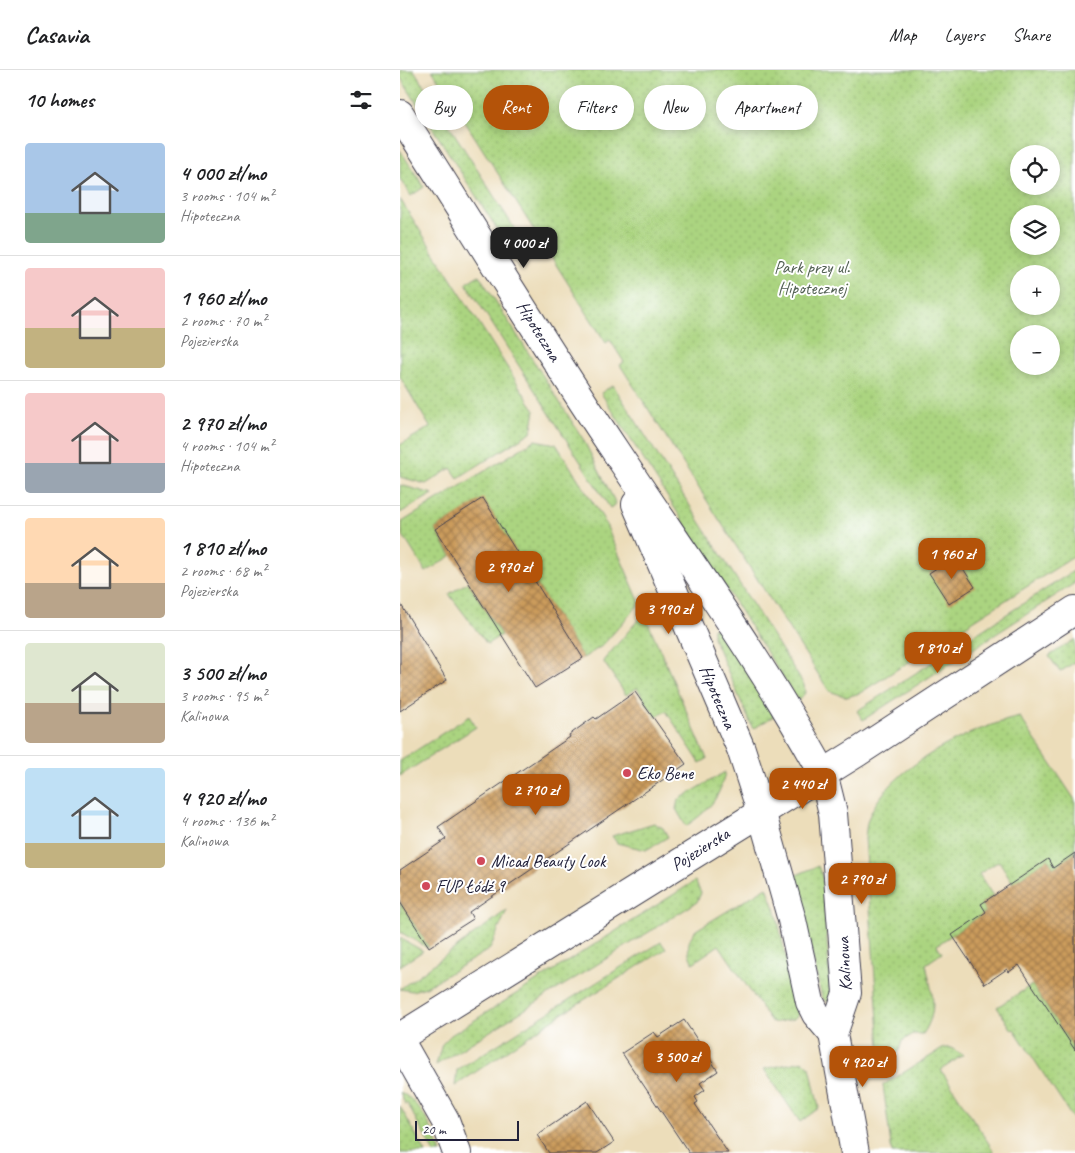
<!DOCTYPE html>
<html lang="en">
<head>
<meta charset="utf-8">
<style>
  :root { --surface:#fff; --page:#f2f2f2; --text:#202124; --muted:#757577; --line:#e0e0e0; --accent:#b45309 }
  body { margin:0; font-family:Caveat,sans-serif; background:var(--page); color:var(--text); height:100vh; display:flex; flex-direction:column; font-size:19px; white-space:nowrap }
  * { box-sizing:border-box; margin:0 }
  p { font-size:16px; color:var(--muted) }
  .icon { flex:none; width:28px; height:28px; fill:none; stroke:currentColor; stroke-width:2; stroke-linecap:round; stroke-linejoin:round }
  .map { position:relative; flex:1; overflow:hidden }
  .panel { display:flex; flex-direction:column; background:var(--surface); width:400px }
  .panel>* { flex:none }
  .guide { position:absolute; left:15px; top:15px; width:475px; height:45px; display:flex; gap:10px }
  .controls { position:absolute; left:610px; top:75px; display:grid; gap:10px }
  .controls a { display:grid; place-items:center; width:50px; height:50px; border-radius:50%; background:var(--surface); box-shadow:0 2px 8px #0003; font-size:25px }
  .scale { position:absolute; left:15px; bottom:12px; width:104px; box-sizing:border-box; padding-left:5px; border:2px solid #22223b; border-top:0; font-size:14px; line-height:18px; white-space:nowrap; color:#22223b; -webkit-text-stroke:4px #fff; paint-order:stroke }
  .price { position:absolute; translate:-50% -42px; padding:0 11px; border-radius:10px; background:var(--accent); color:#fff; font-size:16px; line-height:32px; filter:drop-shadow(0 1px 2px #0008) }
  .price::after { content:''; position:absolute; left:50%; top:30px; width:15px; height:11px; margin-left:-8px; background:inherit; clip-path:polygon(0 0,100% 0,50% 100%) }
  .price.active { background:#222; color:#fff }
  ul { padding:0; list-style:none }
  li { display:flex; align-items:center; gap:15px; height:125px; padding:0 25px }
  li+li { border-top:1px solid var(--line) }
  li span { display:grid; place-items:center; flex:none; width:140px; height:100px; border-radius:5px; color:#555 }
  li>.icon { margin-inline-start:auto }
  span .icon { width:60px; height:60px; fill:#fffc; stroke-width:1 }
  li b { font-size:21px }
  h2 { display:flex; justify-content:space-between; align-items:center; height:60px; padding:0 25px; font-size:21px }
  .chip { padding:0 18px; border-radius:22px; background:var(--surface); box-shadow:0 2px 8px #0003; font-size:18px; line-height:45px }
  .chip.active { background:var(--accent); color:#fff }
  header { display:flex; align-items:center; gap:30px; box-sizing:border-box; height:70px; padding:0 25px; background:var(--surface); border-bottom:1px solid var(--line) }
  header strong { font-size:24px }
  nav { display:flex; gap:28px; margin-inline-start:auto; font-size:18px }
  main { display:flex; flex:1; min-height:0 }
  .map>svg:first-child { display:block }
</style>
</head>
<body>
<header>
<strong>Casavia</strong>
<nav><a>Map</a><a>Layers</a><a>Share</a></nav>
</header>
<main>
<section class="panel">
<h2>10 homes<svg class="icon" aria-label="filters" viewBox="0 0 24 24"><path d="M4 7h16M4 17h16"/><circle cx="9" cy="7" r="2"/><circle cx="15" cy="17" r="2"/></svg></h2>
<ul>
<li><span style="background:linear-gradient(#a9c7e8 70%,#7fa58c 0)"><svg class="icon" aria-label="home" viewBox="0 0 24 24"><path d="M3 11l9-7 9 7M6 9v11h12V9"/></svg></span><div><b>4 000 zł/mo</b><p>3 rooms · 104 m²</p><p>Hipoteczna</p></div></li>
<li><span style="background:linear-gradient(#f6c9c9 60%,#c2b280 0)"><svg class="icon" aria-label="home" viewBox="0 0 24 24"><path d="M3 11l9-7 9 7M6 9v11h12V9"/></svg></span><div><b>1 960 zł/mo</b><p>2 rooms · 70 m²</p><p>Pojezierska</p></div></li>
<li><span style="background:linear-gradient(#f6c9c9 70%,#9aa5b1 0)"><svg class="icon" aria-label="home" viewBox="0 0 24 24"><path d="M3 11l9-7 9 7M6 9v11h12V9"/></svg></span><div><b>2 970 zł/mo</b><p>4 rooms · 104 m²</p><p>Hipoteczna</p></div></li>
<li><span style="background:linear-gradient(#ffd9b3 65%,#b9a48a 0)"><svg class="icon" aria-label="home" viewBox="0 0 24 24"><path d="M3 11l9-7 9 7M6 9v11h12V9"/></svg></span><div><b>1 810 zł/mo</b><p>2 rooms · 68 m²</p><p>Pojezierska</p></div></li>
<li><span style="background:linear-gradient(#dfe7d0 60%,#b9a48a 0)"><svg class="icon" aria-label="home" viewBox="0 0 24 24"><path d="M3 11l9-7 9 7M6 9v11h12V9"/></svg></span><div><b>3 500 zł/mo</b><p>3 rooms · 95 m²</p><p>Kalinowa</p></div></li>
<li><span style="background:linear-gradient(#bfe0f5 75%,#c2b280 0)"><svg class="icon" aria-label="home" viewBox="0 0 24 24"><path d="M3 11l9-7 9 7M6 9v11h12V9"/></svg></span><div><b>4 920 zł/mo</b><p>4 rooms · 136 m²</p><p>Kalinowa</p></div></li>
</ul>
</section>
<div class="map">
<svg width="675" height="1083" viewBox="0 0 675 1083">
  <defs>
    <pattern id="green-dots" width="8" height="8" patternUnits="userSpaceOnUse" patternTransform="scale(1.25)"><rect width="8" height="8" fill="#abd480"/><path d="M2 2h.1M6 6h.1" fill="none" stroke="#93b670" stroke-width="1.8" stroke-linecap="round"/></pattern>
    <pattern id="building-cross-hatch" width="8" height="8" patternUnits="userSpaceOnUse" patternTransform="scale(1.25)"><rect width="8" height="8" fill="#cb9b5c"/><path d="M0 0l8 8M0 8l8-8" fill="none" stroke="#a47e4d"/></pattern>
  </defs>
  <rect width="100%" height="100%" fill="#fff"/>
  <filter id="ink" filterUnits="userSpaceOnUse"><feTurbulence type="fractalNoise" baseFrequency=".02" numOctaves="2"/><feDisplacementMap in="SourceGraphic" scale="10" xChannelSelector="R" yChannelSelector="G"/><feConvolveMatrix kernelMatrix="1 2 1 2 8 2 1 2 1" color-interpolation-filters="sRGB"/></filter>
  <filter id="wash" filterUnits="userSpaceOnUse"><feTurbulence type="fractalNoise" baseFrequency=".0096" numOctaves="4" result="noise"/><feDisplacementMap in="SourceGraphic" scale="20" xChannelSelector="R" yChannelSelector="G"/><feGaussianBlur stdDeviation="1.12" result="paint"/><feColorMatrix in="noise" values="0 0 0 0 0 0 0 0 0 0 0 0 0 0 0 0 0 1.4 0 .05"/><feComposite in="paint" operator="in"/></filter>
  <g filter="url(#wash)">
    <rect width="100%" height="100%" fill="#ecddba"/>
    <g fill="url(#green-dots)" stroke="#667b5e" fill-rule="evenodd">
      <polygon points="0,0 14,0 125,175 113,184 0,7"/>
      <path d="M32,0H675V486L460,623L447,627L429,621L220,295L224,292L210,270L206,273ZM619,84H651V116H619ZM619,144H651V176H619ZM619,204H651V236H619ZM619,264H651V296H619Z"/>
      <polygon points="0,80 24,117 11,126 0,109"/>
      <polygon points="0,129 135,341 131,362 58,408 51,398 26,414 0,407 0,375 30,357 0,307"/>
      <polygon points="79,205 183,369 216,434 210,438 66,213"/>
      <polygon points="213,315 404,615 405,623 398,631 201,323"/>
      <polygon points="135,370 156,374 204,450 240,533 202,576 183,588 83,429 35,459 51,486 26,502 2,464 2,452"/>
      <polygon points="0,415 33,424 0,443"/>
      <polygon points="675,500 675,513 463,650 457,641"/>
      <polygon points="68,512 101,565 87,574 49,524"/>
      <polygon points="244,543 307,689 300,693 266,641 256,647 237,618 226,625 203,591"/>
      <polygon points="313,558 318,558 321,561 374,646 353,659 313,567"/>
      <polygon points="675,569 675,592 660,602 649,586"/>
      <polygon points="69,646 76,657 0,706 0,691"/>
      <path d="M620,647L675,730V783L653,798L648,789L613,813L599,791L579,804L593,826L581,834L586,842L537,875L542,883L526,894C531,921 540,939 523,964H513L502,971L499,981L481,992L465,768C466,762 466,755 468,749C488,697 569,658 620,647Z"/>
      <path d="M325,702C320,729 308,741 286,756L276,739L278,730Z"/>
      <polygon points="254,753 263,758 268,767 246,780 217,773 212,766"/>
      <polygon points="418,796 422,806 431,925 428,932 422,928 394,806"/>
      <polygon points="295,811 301,823 297,832 36,995 42,974 51,965"/>
      <path d="M367,817L376,841L398,945L394,949L372,953L319,875L293,893C286,881 287,870 296,860Z"/>
      <polygon points="0,832 29,877 28,878 0,862"/>
      <polygon points="107,840 90,879 26,917 12,921 0,919"/>
      <polygon points="0,868 23,881 0,896"/>
      <polygon points="261,872 266,879 163,943 55,1016 57,1000"/>
      <polygon points="632,915 675,980 675,1052 614,959 612,960 597,937"/>
      <polygon points="544,978 551,978 563,985 541,1000 595,1083 492,1083 483,1015"/>
      <polygon points="403,991 410,997 419,1038 400,1052 364,999"/>
      <path d="M0,1022C21,1032 34,1062 41,1083H34L7,1033L5,1034Z"/>
      <polygon points="0,1036 26,1083 0,1083"/>
    </g>
    <g id="blocks">
      <g fill="url(#building-cross-hatch)">
        <polygon points="83,428 183,588 135,618 35,459"/>
        <polygon points="555,486 575,517 549,534 529,503"/>
        <polygon points="0,533 47,610 0,641"/>
        <polygon points="235,622 286,694 69,842 73,849 29,877 0,832 0,800 46,769 38,757 170,667 169,665 194,647 196,649"/>
        <polygon points="675,783 675,980 619,895 609,902 607,899 585,914 552,865 586,842 581,834 593,826 648,789 653,798"/>
        <polygon points="284,950 318,1001 300,1013 305,1020 295,1027 298,1032 295,1034 328,1083 289,1083 222,983 254,962 258,967"/>
        <polygon points="187,1031 214,1072 197,1083 149,1083 137,1065"/>
      </g>
    </g>
  </g>
  <g filter="url(#ink)">
    <use href="#blocks" fill-opacity="0" stroke="#403e4e" stroke-width="1"/>
    <g fill="none" stroke-linecap="round" stroke-linejoin="round">
      <defs>
        <g id="street">
          <polyline points="423,703 433,743 447,923 433,964 455,1083"/>
          <polyline points="361,741 392,850 410,932 416,944 433,964"/>
          <polyline points="0,971 45,1050 57,1083"/>
        </g>
        <g id="secondary">
          <path d="M0,44C71,155 140,269 214,379C285,486 361,590 423,703"/>
          <polyline points="236,434 341,679 361,741"/>
          <polyline points="0,967 458,682 675,540"/>
        </g>
      </defs>
      <use href="#street" stroke="#403e4e" stroke-width="30"/>
      <use href="#secondary" stroke="#403e4e" stroke-width="30"/>
      <use href="#street" stroke="#fff" stroke-width="28"/>
      <use href="#secondary" stroke="#fff" stroke-width="28"/>
    </g>
  </g>
  <g fill="#d1495b" stroke="#fff" stroke-width="2">
    <circle cx="227" cy="703" r="5"/>
    <circle cx="81" cy="791" r="5"/>
    <circle cx="26" cy="816" r="5"/>
  </g>
  <g text-anchor="middle" dominant-baseline="central" stroke-width="4" stroke-linejoin="round" paint-order="stroke">
    <g font-size="18" fill="#526053" stroke="#fff">
      <text x="412" y="197">Park przy ul.<tspan x="412" dy="21">Hipotecznej</tspan></text>
    </g>
    <g font-size="18" fill="#22223b" stroke="#fff">
      <text transform="translate(139 261) rotate(58)">Hipoteczna</text>
      <text transform="translate(318 627) rotate(67)">Hipoteczna</text>
      <text transform="translate(300 779) rotate(-32)">Pojezierska</text>
      <text transform="translate(444 894) rotate(-93)">Kalinowa</text>
    </g>
    <g font-size="18" fill="#22223b" stroke="#fff" text-anchor="start">
      <text x="237" y="703">Eko Bene</text>
      <text x="91" y="791">Micad Beauty Look</text>
      <text x="36" y="816">FUP Łódź 9</text>
    </g>
  </g>
</svg>
<div class="controls">
<a><svg class="icon" aria-label="locate" viewBox="0 0 24 24"><circle cx="12" cy="12" r="6"/><path d="M12 2v4M12 18v4M2 12h4M18 12h4"/></svg></a>
<a><svg class="icon" aria-label="layers" viewBox="0 0 24 24"><path d="M12 4l9 5-9 5-9-5zM3 14l9 5 9-5"/></svg></a>
<a>+</a>
<a>−</a>
</div>
<div class="scale">20 m</div>
<b class="price active" style="left:124px;top:199px">4 000 zł</b>
<b class="price" style="left:552px;top:510px">1 960 zł</b>
<b class="price" style="left:109px;top:523px">2 970 zł</b>
<b class="price" style="left:269px;top:565px">3 190 zł</b>
<b class="price" style="left:538px;top:604px">1 810 zł</b>
<b class="price" style="left:403px;top:740px">2 440 zł</b>
<b class="price" style="left:136px;top:746px">2 710 zł</b>
<b class="price" style="left:462px;top:835px">2 790 zł</b>
<b class="price" style="left:277px;top:1013px">3 500 zł</b>
<b class="price" style="left:463px;top:1018px">4 920 zł</b>
<div class="guide">
<a class="chip">Buy</a>
<a class="chip active">Rent</a>
<a class="chip">Filters</a>
<a class="chip">New</a>
<a class="chip">Apartment</a>
</div>
</div>
</main>
</body>
</html>
